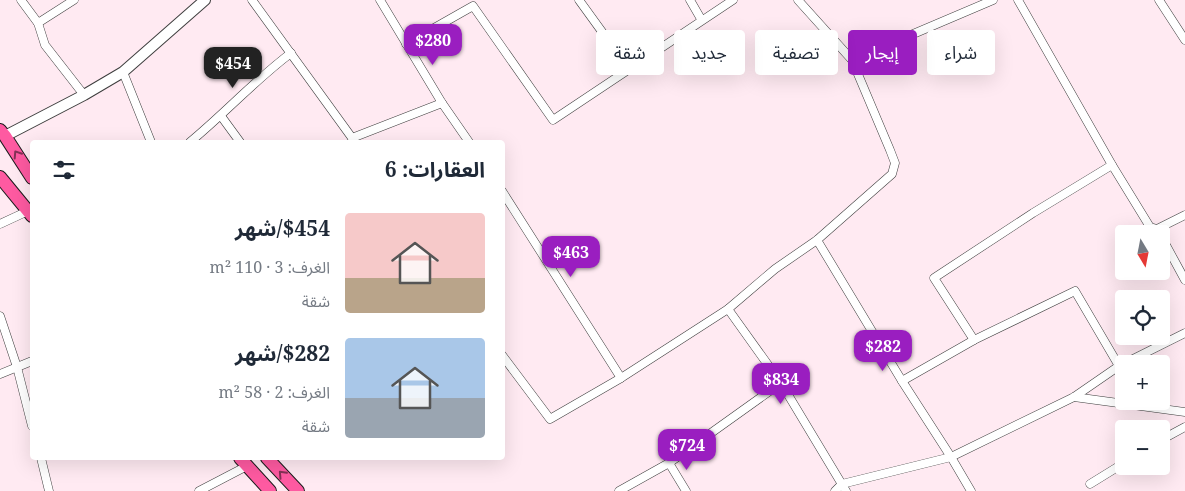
<!DOCTYPE html>
<html lang="ar">
<head>
<meta charset="utf-8">
<style>
  :root { --surface:#fff; --page:#f2f2f3; --text:#1f2937; --muted:#747a83; --accent:#9a1ec0 }
  body { margin:0; font-family:"Noto Serif","Noto Sans Arabic",serif; background:var(--page); color:var(--text); direction:rtl; height:100vh; display:flex; flex-direction:column; font-size:19px; white-space:nowrap }
  * { box-sizing:border-box; margin:0 }
  p { font-size:16px; color:var(--muted) }
  .icon { flex:none; width:28px; height:28px; fill:none; stroke:currentColor; stroke-width:2; stroke-linecap:round; stroke-linejoin:round }
  .map { position:relative; flex:1; overflow:hidden; direction:ltr }
  .sheet { position:absolute; left:30px; top:140px; width:475px; height:320px; display:flex; flex-direction:column; background:var(--surface); border-radius:5px; box-shadow:0 5px 20px #0002; direction:rtl }
  .sheet>* { flex:none }
  .banner { position:absolute; left:520px; top:30px; width:475px; height:45px; direction:rtl; display:flex; gap:10px }
  .needle { width:32px; rotate:170deg }
  .buttons { position:absolute; left:1115px; top:225px; display:grid; gap:10px }
  .buttons a { display:grid; place-items:center; width:55px; height:55px; border-radius:5px; background:var(--surface); box-shadow:0 5px 20px #0002; font-size:25px }
  .price { position:absolute; translate:-50% -42px; padding:0 11px; border-radius:10px; background:var(--accent); color:#fff; font-size:16px; line-height:32px; filter:drop-shadow(0 1px 2px #0008) }
  .price::after { content:''; position:absolute; left:50%; top:30px; width:15px; height:11px; margin-left:-8px; background:inherit; clip-path:polygon(0 0,100% 0,50% 100%) }
  .price.current { background:#222; color:#fff }
  ul { padding:0; list-style:none }
  li { display:flex; align-items:center; gap:15px; height:125px; padding:0 20px }
  li span { display:grid; place-items:center; flex:none; width:140px; height:100px; border-radius:5px; color:#555 }
  li>.icon { margin-inline-start:auto }
  span .icon { width:60px; height:60px; fill:#fffc; stroke-width:1 }
  li b { font-size:21px }
  h2 { display:flex; justify-content:space-between; align-items:center; height:60px; padding:0 20px; font-size:21px }
  .chip { padding:0 18px; border-radius:5px; background:var(--surface); box-shadow:0 5px 20px #0002; font-size:18px; line-height:45px }
  .chip.current { background:var(--accent); color:#fff }
  .map>svg:first-child { display:block }
</style>
</head>
<body>
<div class="map">
<svg width="1185" height="491" viewBox="0 0 1185 491">
  <rect width="100%" height="100%" fill="#ffeaf2"/>
  <g fill="none" stroke-linecap="round" stroke-linejoin="round">
    <defs>
      <g id="minor">
        <polyline points="21,0 38,23 45,45 84,95"/>
        <polyline points="252,0 355,142"/>
        <polyline points="380,0 442,103 469,142"/>
        <polyline points="579,0 629,69"/>
        <polyline points="690,0 701,19"/>
        <polyline points="1018,0 1112,165 1150,227 1157,229 1185,215"/>
        <polyline points="1159,0 1185,40"/>
        <polyline points="38,23 74,0"/>
        <polyline points="406,44 473,6 553,120 733,0"/>
        <polyline points="852,60 993,0"/>
        <polyline points="123,72 151,142"/>
        <polyline points="221,116 240,142"/>
        <polyline points="352,138 442,103"/>
        <path d="M190,142C224,114 255,80 291,53"/>
        <polyline points="502,191 621,378"/>
        <polyline points="0,224 28,211"/>
        <polyline points="1161,236 1185,280"/>
        <polyline points="817,240 902,381 951,457 971,491"/>
        <polyline points="728,309 781,383 846,491"/>
        <polyline points="0,316 17,367 32,426"/>
        <polyline points="974,340 934,278 1033,213 1112,165"/>
        <polyline points="502,355 550,419 621,378 728,309 775,269 817,240 892,174 895,163 890,150 852,60 798,0"/>
        <polyline points="0,374 32,361"/>
        <polyline points="902,381 974,340 1075,291 1119,366"/>
        <polyline points="1074,397 1185,412"/>
        <polyline points="1161,440 1185,427"/>
        <polyline points="41,458 49,491"/>
        <polyline points="669,463 686,491"/>
        <polyline points="1090,484 1124,463"/>
        <polyline points="199,491 247,466"/>
        <polyline points="619,491 669,463 781,383"/>
        <polyline points="835,491 842,484 951,457 1074,397 1119,366 1185,333"/>
      </g>
      <polyline id="tertiary" points="5,136 84,95 123,72 205,0"/>
      <g id="primary">
        <polyline points="0,130 5,136 32,178"/>
        <polyline points="0,177 32,216"/>
        <polyline points="240,458 270,491"/>
        <polyline points="267,458 298,491"/>
      </g>
    </defs>
    <use href="#minor" stroke="#3e3e3e" stroke-width="9"/>
    <use href="#tertiary" stroke="#3e3e3e" stroke-width="12"/>
    <use href="#primary" stroke="#1c1c1c" stroke-width="14"/>
    <use href="#minor" stroke="#fff" stroke-width="8"/>
    <use href="#tertiary" stroke="#fff" stroke-width="10"/>
    <use href="#primary" stroke="#fe5aa1" stroke-width="12"/>
  </g>
  <defs><path id="oneway-chevron" d="M-2-3.5L2.5 0L-2 3.5" fill="none" stroke-width="1.6" stroke-linecap="round" stroke-linejoin="round" transform="scale(1.25)"/></defs>
  <g stroke="#843256">
    <use href="#oneway-chevron" transform="translate(17 154) rotate(-123)"/>
    <use href="#oneway-chevron" transform="translate(282 474) rotate(-133)"/>
  </g>
</svg>
<div class="buttons">
<a><svg class="needle" viewBox="-14 -14 28 28"><path d="M0-13l5 13h-10z" fill="#e53935"/><path d="M0 13l5-13h-10z" fill="#747a83"/></svg></a>
<a><svg class="icon" aria-label="locate" viewBox="0 0 24 24"><circle cx="12" cy="12" r="6"/><path d="M12 2v4M12 18v4M2 12h4M18 12h4"/></svg></a>
<a>+</a>
<a>−</a>
</div>
<b class="price" style="left:433px;top:66px">$280</b>
<b class="price current" style="left:233px;top:89px">$454</b>
<b class="price" style="left:571px;top:278px">$463</b>
<b class="price" style="left:883px;top:372px">$282</b>
<b class="price" style="left:781px;top:405px">$834</b>
<b class="price" style="left:687px;top:471px">$724</b>
<div class="banner">
<a class="chip">شراء</a>
<a class="chip current">إيجار</a>
<a class="chip">تصفية</a>
<a class="chip">جديد</a>
<a class="chip">شقة</a>
</div>
<section class="sheet">
<h2>العقارات: 6<svg class="icon" aria-label="filters" viewBox="0 0 24 24"><path d="M4 7h16M4 17h16"/><circle cx="9" cy="7" r="2"/><circle cx="15" cy="17" r="2"/></svg></h2>
<ul>
<li><span style="background:linear-gradient(#f6c9c9 65%,#b9a48a 0)"><svg class="icon" aria-label="home" viewBox="0 0 24 24"><path d="M3 11l9-7 9 7M6 9v11h12V9"/></svg></span><div><b>$454/شهر</b><p>الغرف: 3 · 110 m²</p><p>شقة</p></div></li>
<li><span style="background:linear-gradient(#a9c7e8 60%,#9aa5b1 0)"><svg class="icon" aria-label="home" viewBox="0 0 24 24"><path d="M3 11l9-7 9 7M6 9v11h12V9"/></svg></span><div><b>$282/شهر</b><p>الغرف: 2 · 58 m²</p><p>شقة</p></div></li>
</ul>
</section>
</div>
</body>
</html>
